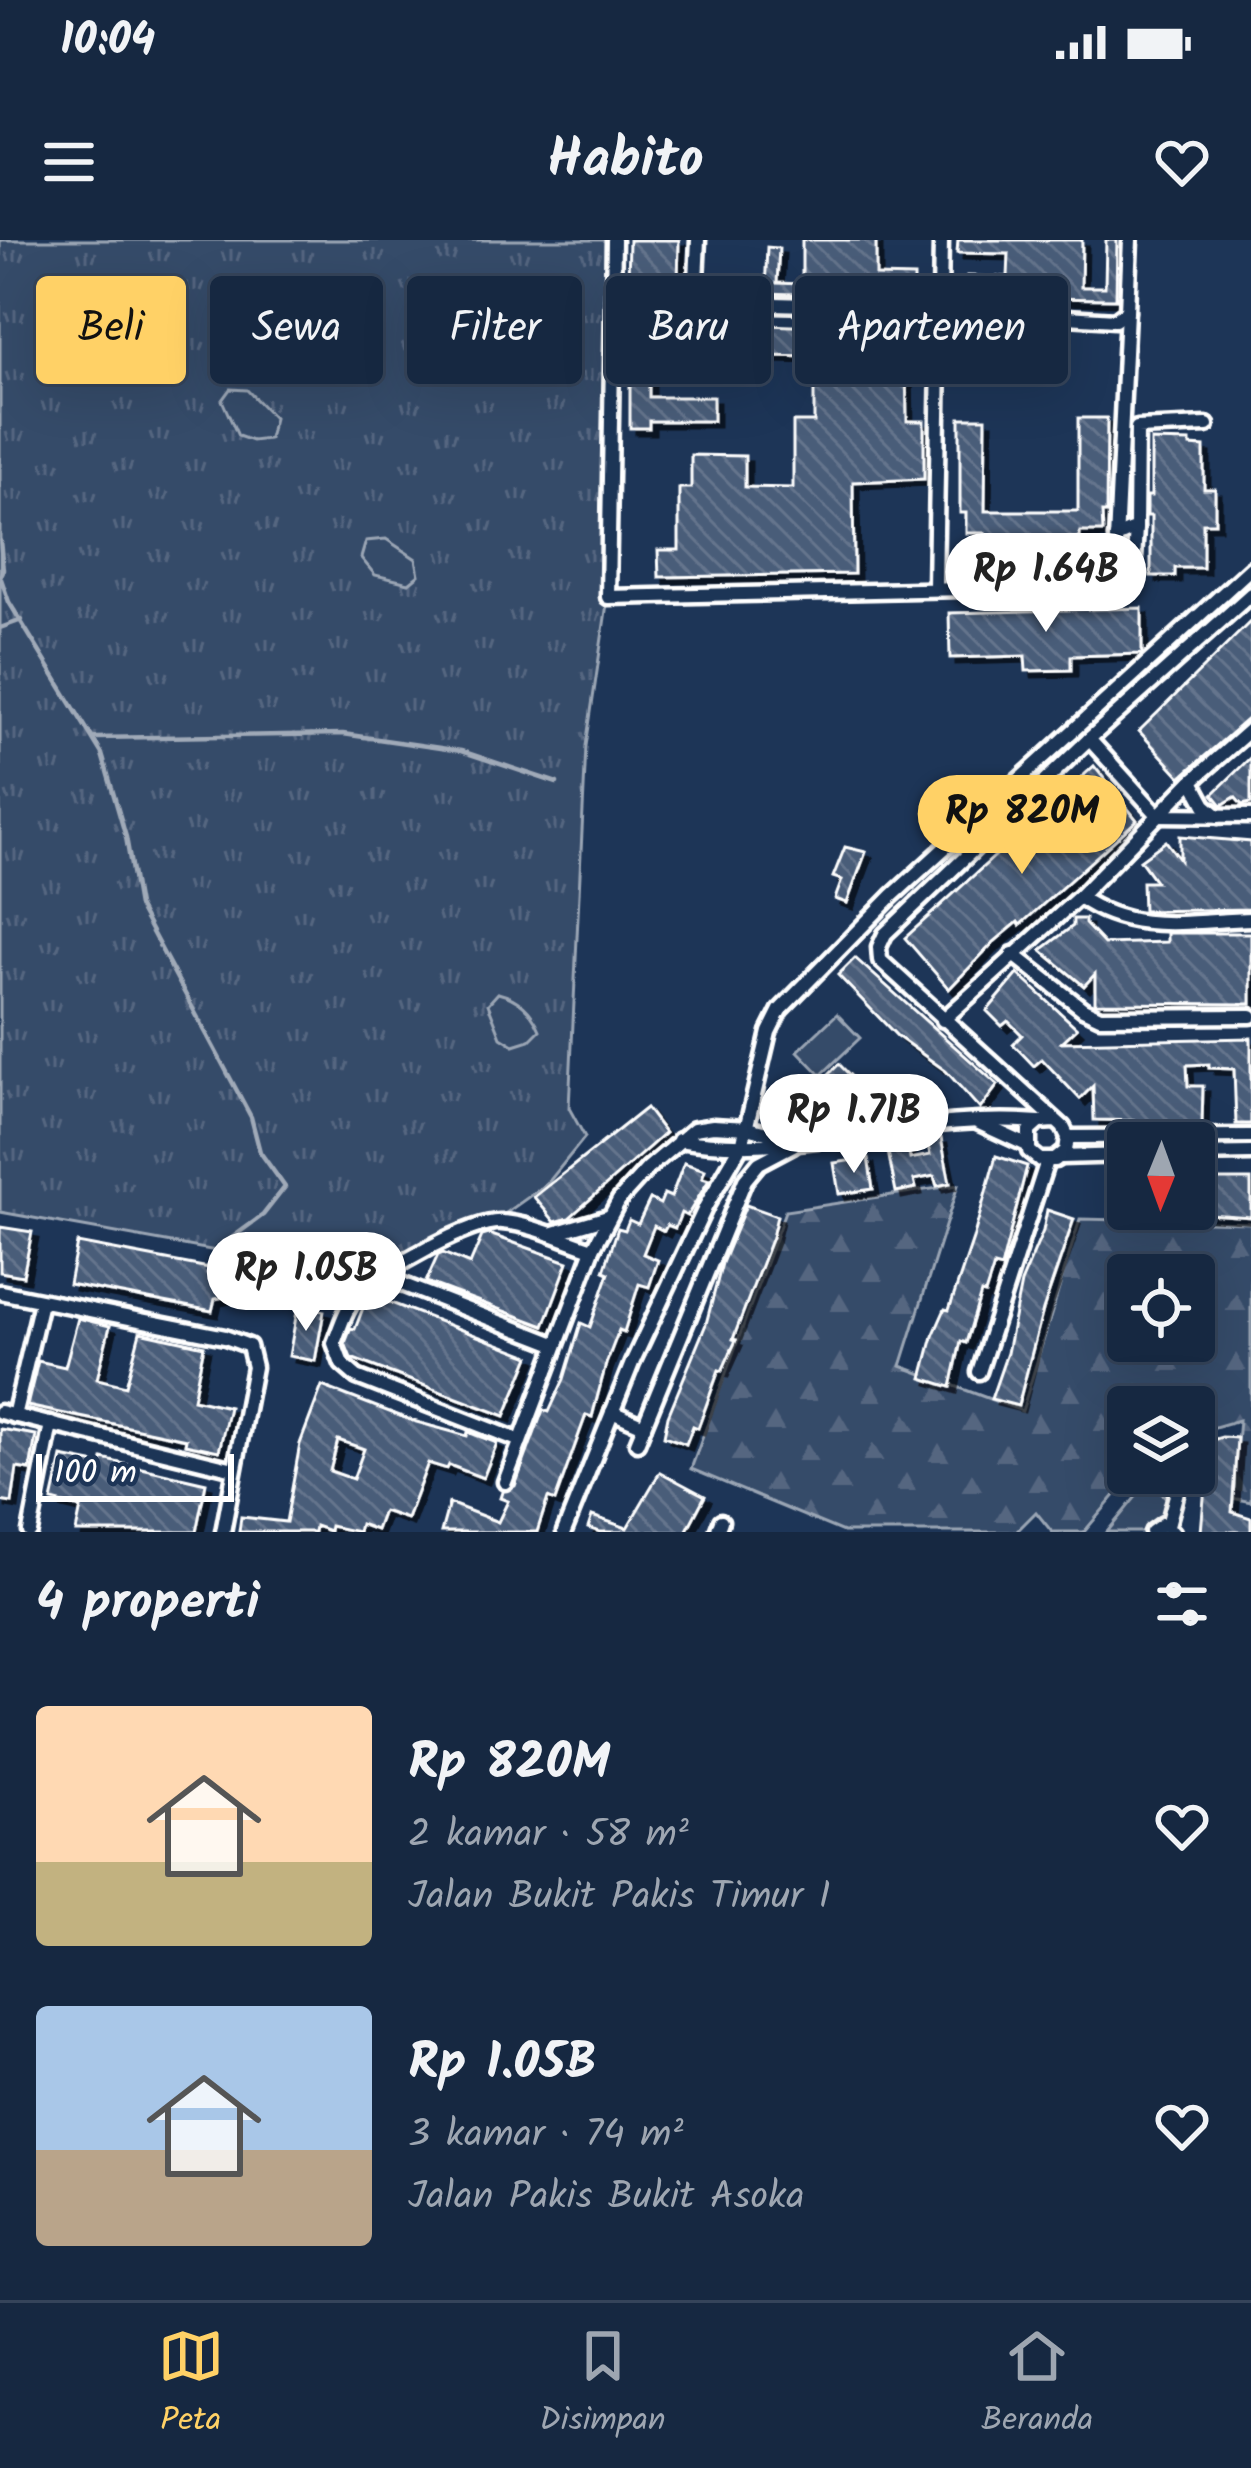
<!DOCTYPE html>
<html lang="id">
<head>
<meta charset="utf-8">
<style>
  :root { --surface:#162841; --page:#1f3048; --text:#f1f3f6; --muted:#9ea6b1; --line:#35445a; --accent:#ffd166 }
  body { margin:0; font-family:Kalam,sans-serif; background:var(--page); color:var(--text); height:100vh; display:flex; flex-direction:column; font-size:45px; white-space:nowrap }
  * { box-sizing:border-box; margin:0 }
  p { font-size:39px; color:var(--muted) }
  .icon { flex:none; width:66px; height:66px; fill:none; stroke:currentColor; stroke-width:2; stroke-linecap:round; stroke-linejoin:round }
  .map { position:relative; height:1292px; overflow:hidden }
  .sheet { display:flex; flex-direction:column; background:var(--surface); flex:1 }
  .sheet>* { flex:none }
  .top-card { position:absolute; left:36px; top:36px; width:1179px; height:108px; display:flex; gap:24px }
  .needle { width:78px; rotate:181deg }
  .buttons { position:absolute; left:1107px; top:882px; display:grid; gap:24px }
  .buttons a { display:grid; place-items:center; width:108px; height:108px; border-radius:12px; background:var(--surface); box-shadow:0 12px 48px #0002,0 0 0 3px var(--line); font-size:60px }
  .scale { position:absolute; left:36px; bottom:30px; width:198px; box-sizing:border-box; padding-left:12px; border:6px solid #fff; border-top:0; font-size:33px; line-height:42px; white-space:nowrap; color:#fff; -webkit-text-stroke:9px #1d3557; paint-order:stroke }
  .price { position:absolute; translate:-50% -102px; padding:0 27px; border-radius:42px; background:#fff; color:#222; font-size:39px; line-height:78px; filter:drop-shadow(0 3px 6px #0008) }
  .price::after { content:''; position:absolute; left:50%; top:72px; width:36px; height:27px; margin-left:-18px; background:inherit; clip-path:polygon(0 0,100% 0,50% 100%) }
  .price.current { background:var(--accent); color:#111 }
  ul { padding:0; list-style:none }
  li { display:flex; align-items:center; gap:36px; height:300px; padding:0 36px }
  li span { display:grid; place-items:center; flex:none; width:336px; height:240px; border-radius:12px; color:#555 }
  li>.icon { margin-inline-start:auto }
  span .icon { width:144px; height:144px; fill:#fffc; stroke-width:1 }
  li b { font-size:51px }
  h2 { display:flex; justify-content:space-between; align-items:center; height:144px; padding:0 36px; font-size:51px }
  .pill { padding:0 42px; border-radius:12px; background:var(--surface); box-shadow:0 12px 48px #0002,0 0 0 3px var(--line); font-size:42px; line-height:108px }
  .pill.current { background:var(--accent); color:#111 }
  .status { display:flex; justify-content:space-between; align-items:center; height:84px; padding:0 60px; background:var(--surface); direction:ltr }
  .status svg { height:33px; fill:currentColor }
  header { display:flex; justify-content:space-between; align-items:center; height:156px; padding:0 36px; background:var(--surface); font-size:54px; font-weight:700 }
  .dock { display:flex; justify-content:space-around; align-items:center; height:168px; border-top:3px solid var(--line); background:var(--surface); font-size:33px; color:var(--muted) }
  .dock a { display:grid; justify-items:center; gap:6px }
  .dock .current { color:var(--accent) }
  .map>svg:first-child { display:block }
</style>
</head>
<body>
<div class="status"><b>10:04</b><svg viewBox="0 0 49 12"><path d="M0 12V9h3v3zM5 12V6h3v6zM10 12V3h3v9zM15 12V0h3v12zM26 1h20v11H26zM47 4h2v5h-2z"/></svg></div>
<header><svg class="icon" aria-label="menu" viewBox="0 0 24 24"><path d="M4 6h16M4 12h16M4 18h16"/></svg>Habito<svg class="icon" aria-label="heart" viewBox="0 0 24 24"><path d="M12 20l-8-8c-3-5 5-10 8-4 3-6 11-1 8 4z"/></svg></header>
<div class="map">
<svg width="1251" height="1292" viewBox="0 0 1251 1292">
  <defs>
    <pattern id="grass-tufts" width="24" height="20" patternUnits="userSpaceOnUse" patternTransform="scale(3)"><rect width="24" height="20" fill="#364b69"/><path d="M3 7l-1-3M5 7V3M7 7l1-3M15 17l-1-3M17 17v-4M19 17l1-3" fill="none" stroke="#546680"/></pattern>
    <pattern id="forest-firs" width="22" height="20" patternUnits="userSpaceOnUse" patternTransform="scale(3)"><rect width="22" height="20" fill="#364b69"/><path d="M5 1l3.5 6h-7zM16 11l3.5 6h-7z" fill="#546680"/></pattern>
    <pattern id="building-back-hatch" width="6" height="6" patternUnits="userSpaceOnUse" patternTransform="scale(3)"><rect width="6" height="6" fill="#4a5d79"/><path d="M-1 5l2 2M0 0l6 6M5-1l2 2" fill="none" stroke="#65758d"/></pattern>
    <filter id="shadow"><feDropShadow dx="6" dy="6" stdDeviation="0" flood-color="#0009"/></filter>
  </defs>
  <rect width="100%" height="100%" fill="#1d3557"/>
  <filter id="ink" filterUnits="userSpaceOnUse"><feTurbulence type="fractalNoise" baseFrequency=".00833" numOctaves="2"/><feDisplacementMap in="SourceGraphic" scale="24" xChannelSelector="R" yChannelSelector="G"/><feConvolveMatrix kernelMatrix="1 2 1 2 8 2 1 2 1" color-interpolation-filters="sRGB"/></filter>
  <g filter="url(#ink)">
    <polygon fill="url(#grass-tufts)" stroke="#9aa5b4" stroke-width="3" points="0,0 614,0 608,357 586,506 569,868 585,897 547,944 489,985 355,1036 0,972"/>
    <path fill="url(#forest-firs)" stroke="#9aa5b4" stroke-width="3" fill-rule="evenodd" d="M958,945L901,1126L1022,1171L1080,979L1251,983V1262L1232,1258L1239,1180L1194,1193V1167H1128V1233H1134L1084,1292H1052L1036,1272L1016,1292H843L691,1229L785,971ZM1128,1035H1194V1101H1128Z"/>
    <g fill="#364b69" stroke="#9aa5b4" stroke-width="3">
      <polygon points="230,149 247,150 274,178 269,199 252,201 238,196 222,160"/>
      <polygon points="386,299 416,319 419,335 409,343 375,335 361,318 366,301"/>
      <path d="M498,753C518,758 532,771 540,790L530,800L514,805L501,797L488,764Z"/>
      <polygon points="837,774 860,798 821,835 798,811"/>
      <polygon points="1148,1242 1173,1263 1150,1292 1107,1292"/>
    </g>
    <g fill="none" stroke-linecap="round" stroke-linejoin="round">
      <g stroke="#a0aab8" stroke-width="4.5">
        <polyline points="0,301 3,329 0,335"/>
        <polyline points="0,336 9,362 102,514 126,597 138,666 251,877 260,912 285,947 263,975 218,1008"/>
        <polyline points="0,388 22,380"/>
        <polyline points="95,498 343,494 461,511 557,543"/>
      </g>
    </g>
    <g fill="url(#building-back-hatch)" stroke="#fff" stroke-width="3" fill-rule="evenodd" filter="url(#shadow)">
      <polygon points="629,0 679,0 678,44 628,43"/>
      <polygon points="802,0 876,0 876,36 914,37 914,58 765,53 767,7 779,8 777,43 802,44"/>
      <polygon points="958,0 1082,0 1081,47 1105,47 1106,0 1117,0 1116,59 967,57 967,36 1008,37 1009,14 957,13"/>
      <polygon points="623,83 665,83 667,122 649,122 649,157 713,157 713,181 649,181 649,188 630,188 630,137 625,137 626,122 622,122"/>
      <polygon points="767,85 913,91 913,123 906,123 907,181 924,181 924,239 853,242 854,334 659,337 658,310 679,310 679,248 691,248 691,215 745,216 745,247 793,248 793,182 814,182 814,117 766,116"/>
      <polygon points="960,178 986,178 985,271 1078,271 1078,178 1107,178 1106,273 1102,273 1103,292 1080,292 1080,298 985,298 985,293 966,293 966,273 960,273"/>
      <polygon points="1151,201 1190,202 1190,206 1204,207 1204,249 1215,249 1215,283 1203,283 1203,328 1175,328 1175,336 1151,336 1151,276 1147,276 1147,256 1151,256"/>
      <polygon points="1142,368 1142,414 1071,416 1071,430 1026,431 1025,416 950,418 949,373"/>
      <polygon points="1251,381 1251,476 1181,537 1139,491"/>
      <polygon points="1251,517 1251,563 1242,565 1235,557 1222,565 1213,554"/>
      <polygon points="1094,526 1137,580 1020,685 1018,682 994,702 949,749 905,698"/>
      <polygon points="1180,596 1251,602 1251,669 1143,671 1142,642 1156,642 1140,620 1166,601 1180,620"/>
      <polygon points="845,607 866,612 847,663 835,659 842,640 833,637"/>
      <polygon points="1073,679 1085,679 1085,684 1104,704 1167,702 1167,693 1251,693 1251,764 1095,763 1095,734 1084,746 1041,710 1073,686"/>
      <polygon points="855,718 998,845 980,869 946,831 897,796 838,735"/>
      <polygon points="1018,734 1077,788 1062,802 1251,798 1251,884 1236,884 1234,829 1209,828 1209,824 1187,825 1188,846 1203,846 1202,885 1147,886 1147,881 1094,880 1093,846 1080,859 1042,819 1034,826 1013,804 1022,795 1008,781 1002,786 987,771"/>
      <polygon points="839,824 874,860 857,877 857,884 836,887 834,846 826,837"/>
      <polygon points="646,868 665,893 569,978 555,982 534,957"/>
      <polygon points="941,898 950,943 937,946 934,936 914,940 916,948 896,952 888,912 908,908 910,919 930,915 927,900"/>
      <polygon points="996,916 1027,926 1001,1028 994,1026 985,1054 981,1053 966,1103 961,1101 951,1147 922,1138 933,1096 945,1069 949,1070 973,999"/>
      <polygon points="868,918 873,949 839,954 834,923"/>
      <polygon points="684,923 705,930 702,938 709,940 687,976 681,973 675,988 667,985 664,991 654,986 643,1014 658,1020 649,1047 639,1044 624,1092 619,1090 606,1124 592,1177 586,1175 555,1261 548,1258 537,1292 441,1292 449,1263 498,1282 508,1261 500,1258 502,1252 515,1246 543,1170 549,1172 564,1139 581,1083 590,1087 609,1033 604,1031 618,988 625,990 629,980 638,984 650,959 660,964 664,954 671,957"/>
      <polygon points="1215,940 1251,940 1251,977 1194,973 1194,943"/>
      <polygon points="746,965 777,976 772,997 733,1099 736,1100 722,1131 719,1130 698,1188 693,1186 686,1204 664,1196 668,1176 706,1084 722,1023"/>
      <polygon points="1047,970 1074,979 1043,1070 1018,1166 991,1159 1007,1113 1021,1043 1043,991"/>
      <polygon points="0,987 32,992 23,1036 0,1032"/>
      <polygon points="489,994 568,1022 544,1086 426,1042 438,1015 443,1013 470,1024 482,996"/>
      <polygon points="77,1003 230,1032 225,1057 215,1059 212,1071 69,1044"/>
      <polygon points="378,1058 530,1116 505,1176 351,1118 345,1103 351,1088 355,1089 363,1068"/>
      <polygon points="298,1066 324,1071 315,1121 289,1116"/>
      <polygon points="78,1078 110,1086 97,1139 126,1146 140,1092 204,1106 193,1159 229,1167 219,1211 185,1204 186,1199 27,1166 38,1121 65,1127"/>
      <path d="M322,1146L413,1181L467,1196L468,1192L497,1203L483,1238L449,1225L447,1229L428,1223L407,1279L383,1271L376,1290L360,1284L358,1292L330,1286L329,1291L315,1286L314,1292H239L241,1277L286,1282L300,1204ZM338,1200L364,1209L353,1239L330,1231Z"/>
      <polygon points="0,1189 36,1195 30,1230 17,1228 12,1263 0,1261"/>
      <polygon points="1222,1197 1237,1198 1232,1272 1251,1278 1251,1292 1201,1292 1209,1201"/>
      <polygon points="62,1217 102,1225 103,1219 206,1243 196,1292 76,1292 81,1268 52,1261"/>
      <polygon points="660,1232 705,1256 686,1292 600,1292 588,1288 592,1276 627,1288"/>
    </g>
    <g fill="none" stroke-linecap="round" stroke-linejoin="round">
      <defs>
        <g id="street">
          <polyline points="614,0 608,357 1102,346 1115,323 1127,71"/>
          <polyline points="613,59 940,69 1115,80 1127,71 1130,0"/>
          <polyline points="695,61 698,0"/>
          <polyline points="1116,297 1136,288 1137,188 1207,185"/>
          <polyline points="1134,319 1136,288"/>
          <polyline points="935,348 941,0"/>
          <polyline points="1089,499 1158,575 1251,576"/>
          <polyline points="1192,541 1205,565 1218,576"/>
          <path d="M1079,657C1133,695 1188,681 1251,679"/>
          <polyline points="1013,714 1083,769 1100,777 1251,776"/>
          <polyline points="943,780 1079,657 1192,541 1251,489"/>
          <polyline points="1054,881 1039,882 1029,891 1029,911 1040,920 1055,920 1066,911 1068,897 1063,887 880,720 879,707 885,694 1089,499 1251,354"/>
          <polyline points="977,882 1027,905"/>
          <polyline points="1068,897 1251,896"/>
          <path d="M679,900C797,921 917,871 1039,882"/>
          <polyline points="1194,914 1251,913"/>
          <polyline points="1061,917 1128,915"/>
          <polyline points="551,994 608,977"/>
          <polyline points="381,1036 555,1104"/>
          <polyline points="0,1052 225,1097 249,1106 254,1127 223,1292"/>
          <polyline points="979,1132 1047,921"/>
          <polyline points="0,1172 234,1229"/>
          <polyline points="612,1172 644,1186"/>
          <polyline points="14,1176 41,1062"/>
          <path d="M518,1200L357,1137L342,1124L334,1103C341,1085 346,1066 360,1052C382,1031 473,979 502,982C532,984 564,1000 593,1009"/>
          <polyline points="637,1203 745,940 759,923 793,905"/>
          <polyline points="505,1242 593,1009 619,960 648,928 694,889 713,886 747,888 767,893 776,901"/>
          <polyline points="1168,1285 1182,1233"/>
          <polyline points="30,1292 51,1184"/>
          <polyline points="564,1292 632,1123 706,966 743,902 769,792 780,770 892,656 1251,328"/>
          <polyline points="717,1292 721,1281"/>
          <polyline points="1152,1292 1163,1284 1173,1292"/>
        </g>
      </defs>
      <use href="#street" stroke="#fff" stroke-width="21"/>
      <use href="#street" stroke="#1d3557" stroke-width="12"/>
    </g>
  </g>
</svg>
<div class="buttons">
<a><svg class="needle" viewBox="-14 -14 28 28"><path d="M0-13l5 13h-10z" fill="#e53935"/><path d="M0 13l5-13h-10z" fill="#9ea6b1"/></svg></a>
<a><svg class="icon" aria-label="locate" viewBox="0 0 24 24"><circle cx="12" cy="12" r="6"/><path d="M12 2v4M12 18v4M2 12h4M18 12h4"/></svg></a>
<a><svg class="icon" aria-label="layers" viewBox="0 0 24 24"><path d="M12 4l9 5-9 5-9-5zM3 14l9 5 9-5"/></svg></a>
</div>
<div class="scale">100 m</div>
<b class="price" style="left:1046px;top:395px">Rp 1.64B</b>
<b class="price current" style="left:1022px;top:637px">Rp 820M</b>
<b class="price" style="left:854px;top:936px">Rp 1.71B</b>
<b class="price" style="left:306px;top:1094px">Rp 1.05B</b>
<div class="top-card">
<a class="pill current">Beli</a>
<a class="pill">Sewa</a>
<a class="pill">Filter</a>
<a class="pill">Baru</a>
<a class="pill">Apartemen</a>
</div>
</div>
<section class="sheet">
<h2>4 properti<svg class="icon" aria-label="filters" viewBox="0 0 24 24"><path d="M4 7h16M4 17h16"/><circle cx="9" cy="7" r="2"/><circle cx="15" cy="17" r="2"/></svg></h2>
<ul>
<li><span style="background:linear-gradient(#ffd9b3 65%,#c2b280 0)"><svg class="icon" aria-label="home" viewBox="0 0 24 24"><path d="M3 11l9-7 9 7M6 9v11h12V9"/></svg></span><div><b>Rp 820M</b><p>2 kamar · 58 m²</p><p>Jalan Bukit Pakis Timur I</p></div><svg class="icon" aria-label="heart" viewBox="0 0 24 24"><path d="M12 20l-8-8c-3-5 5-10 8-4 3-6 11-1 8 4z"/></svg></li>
<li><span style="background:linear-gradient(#a9c7e8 60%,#b9a48a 0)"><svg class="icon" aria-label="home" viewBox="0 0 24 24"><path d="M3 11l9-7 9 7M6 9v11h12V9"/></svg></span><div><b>Rp 1.05B</b><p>3 kamar · 74 m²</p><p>Jalan Pakis Bukit Asoka</p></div><svg class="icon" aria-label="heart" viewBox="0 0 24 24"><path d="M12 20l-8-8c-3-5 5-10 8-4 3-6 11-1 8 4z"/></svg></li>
</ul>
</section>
<nav class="dock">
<a class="current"><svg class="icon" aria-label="map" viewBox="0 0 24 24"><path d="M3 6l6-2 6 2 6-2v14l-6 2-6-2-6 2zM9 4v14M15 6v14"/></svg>Peta</a>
<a><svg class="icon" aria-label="saved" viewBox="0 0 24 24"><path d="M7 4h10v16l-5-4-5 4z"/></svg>Disimpan</a>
<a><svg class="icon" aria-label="home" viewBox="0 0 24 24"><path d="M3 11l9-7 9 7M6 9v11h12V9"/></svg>Beranda</a>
</nav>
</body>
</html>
